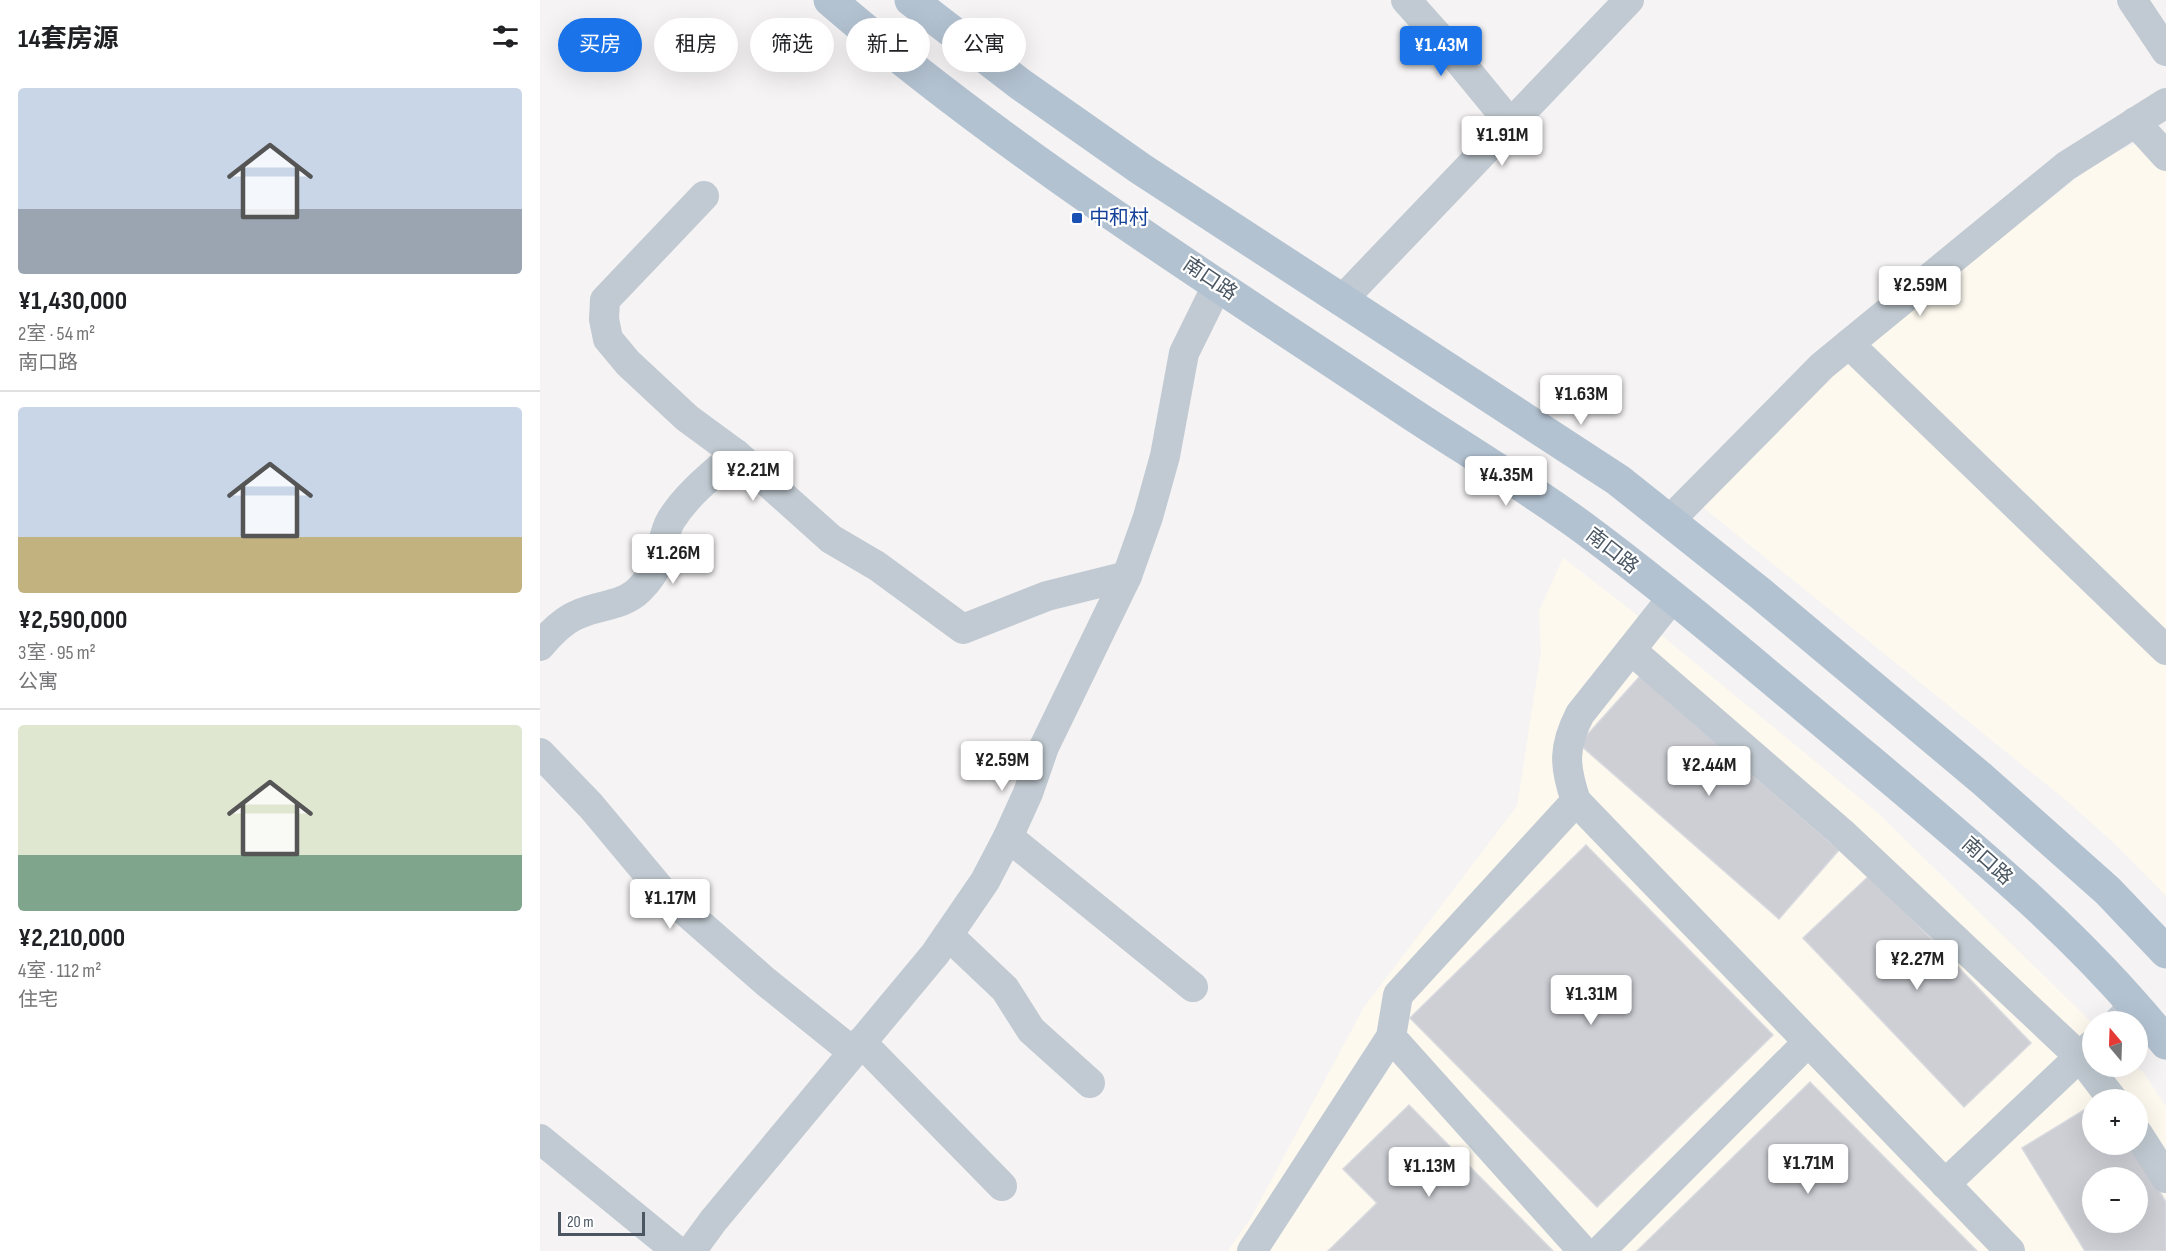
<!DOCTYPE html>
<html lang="zh">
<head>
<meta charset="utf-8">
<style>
  :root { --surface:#fff; --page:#f6f6f6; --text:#202124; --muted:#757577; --line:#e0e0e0; --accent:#1a73e8 }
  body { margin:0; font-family:"Sofia Sans Condensed","Noto Sans SC",sans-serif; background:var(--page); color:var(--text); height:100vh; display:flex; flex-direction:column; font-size:22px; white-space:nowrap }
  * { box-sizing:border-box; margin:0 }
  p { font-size:20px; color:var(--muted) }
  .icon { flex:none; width:33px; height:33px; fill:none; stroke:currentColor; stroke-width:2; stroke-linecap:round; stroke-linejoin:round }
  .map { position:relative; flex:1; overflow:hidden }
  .drawer { display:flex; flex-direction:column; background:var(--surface); width:540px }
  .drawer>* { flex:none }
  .guide { position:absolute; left:18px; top:18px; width:570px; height:54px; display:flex; gap:12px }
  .needle { width:39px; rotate:341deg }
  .controls { position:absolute; left:1542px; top:1011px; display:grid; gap:12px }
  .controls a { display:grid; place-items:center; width:66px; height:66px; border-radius:50%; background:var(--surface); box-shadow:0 6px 24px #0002; font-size:30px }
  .scale { position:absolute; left:18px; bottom:15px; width:87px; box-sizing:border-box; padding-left:6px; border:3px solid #4a5661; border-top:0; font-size:16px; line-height:21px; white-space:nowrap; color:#4a5661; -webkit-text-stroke:4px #fff; paint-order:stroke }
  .price { position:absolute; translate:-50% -51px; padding:0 14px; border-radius:6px; background:#fff; color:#222; font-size:20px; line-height:39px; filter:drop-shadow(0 2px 3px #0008) }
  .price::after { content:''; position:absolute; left:50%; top:36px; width:18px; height:14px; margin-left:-9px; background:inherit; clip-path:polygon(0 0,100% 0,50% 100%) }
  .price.selected { background:var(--accent); color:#fff }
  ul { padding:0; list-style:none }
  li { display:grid; align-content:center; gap:12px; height:318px; padding:0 18px }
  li+li { border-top:2px solid var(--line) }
  li span { display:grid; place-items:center; height:186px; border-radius:6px; color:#555 }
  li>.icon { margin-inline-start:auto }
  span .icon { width:108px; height:108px; fill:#fffc; stroke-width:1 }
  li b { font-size:26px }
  h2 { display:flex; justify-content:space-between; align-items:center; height:72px; padding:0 18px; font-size:26px }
  .pill { padding:0 21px; border-radius:27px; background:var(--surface); box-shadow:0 6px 24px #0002; font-size:21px; line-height:54px }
  .pill.selected { background:var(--accent); color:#fff }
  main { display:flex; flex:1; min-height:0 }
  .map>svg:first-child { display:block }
</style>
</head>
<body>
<main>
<section class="drawer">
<h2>14套房源<svg class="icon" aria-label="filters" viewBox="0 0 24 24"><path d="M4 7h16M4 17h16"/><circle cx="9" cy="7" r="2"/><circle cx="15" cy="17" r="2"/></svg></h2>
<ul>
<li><span style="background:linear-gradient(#c9d6e8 65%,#9aa5b1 0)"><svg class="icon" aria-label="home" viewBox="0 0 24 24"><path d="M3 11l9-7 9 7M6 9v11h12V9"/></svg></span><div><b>¥1,430,000</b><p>2室 · 54 m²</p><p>南口路</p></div></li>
<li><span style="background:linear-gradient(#c9d6e8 70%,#c2b280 0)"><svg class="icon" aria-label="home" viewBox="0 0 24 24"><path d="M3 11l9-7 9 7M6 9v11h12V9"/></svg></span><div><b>¥2,590,000</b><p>3室 · 95 m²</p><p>公寓</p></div></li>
<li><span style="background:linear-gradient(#dfe7d0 70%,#7fa58c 0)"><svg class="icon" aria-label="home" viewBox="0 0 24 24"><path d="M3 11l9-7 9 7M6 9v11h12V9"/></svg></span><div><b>¥2,210,000</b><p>4室 · 112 m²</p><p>住宅</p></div></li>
</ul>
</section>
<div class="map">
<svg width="1626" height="1251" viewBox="0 0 1626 1251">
  <rect width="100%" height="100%" fill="#f5f3f3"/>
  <g fill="#fdf9ef" fill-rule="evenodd">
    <polygon points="1626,131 1626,896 1576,845 1527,801 1160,505 1296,366 1564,157"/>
    <path d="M1023,558L1082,603L1338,813L1552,1023V1066L1597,1067L1604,1073L1626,1107V1251H688L712,1216L824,1007L977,806L1001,652L999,611ZM1552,1100H1598V1144H1552ZM1552,1178H1598V1222H1552Z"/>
  </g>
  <g fill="#cdcfd5" stroke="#d7d9de" stroke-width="1.5" fill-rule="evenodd">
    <polygon points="1100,676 1299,850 1239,919 1039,744"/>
    <polygon points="1046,845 1233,1035 1057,1207 870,1018"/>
    <polygon points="1330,875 1491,1043 1424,1107 1263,938"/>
    <polygon points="1270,1082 1437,1251 1097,1251"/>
    <polygon points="869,1105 1013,1251 788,1251 837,1203 803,1169"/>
    <path d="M1552,1105V1144H1591L1626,1202V1251H1545L1482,1148ZM1552,1178H1598V1222H1552Z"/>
  </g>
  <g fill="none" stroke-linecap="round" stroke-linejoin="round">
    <g stroke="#c1cad2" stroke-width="30">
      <polyline points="866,0 906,45 970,123"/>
      <polyline points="1592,0 1626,51"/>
      <polyline points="1595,122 1626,156"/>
      <polyline points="164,196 65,300 64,319 68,339 88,363 147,418 196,454 291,539 337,566 423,629 507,596 587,576"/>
      <polyline points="801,301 1089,0"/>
      <polyline points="1309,344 1626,650"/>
      <polyline points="1129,521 1282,366 1526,166 1626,103"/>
      <path d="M1132,598L1040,714C1023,747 1024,766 1036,801L1470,1251"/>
      <path d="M0,646C10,634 23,620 39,614C58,605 83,606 99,590C105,584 114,573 117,564C123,550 123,533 131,520C147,494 173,474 196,454"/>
      <polyline points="1091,650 1301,832 1540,1057 1573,1100"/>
      <polyline points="0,753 51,806 122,891 226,982 313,1052"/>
      <polyline points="468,837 653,987"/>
      <polyline points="408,935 465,989 491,1030 550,1083"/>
      <polyline points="1578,1022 1595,1005"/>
      <polyline points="851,1037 1043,1251"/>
      <polyline points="321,1042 462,1186"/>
      <polyline points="1598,1134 1626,1178"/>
      <polyline points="0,1139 137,1251"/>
      <polyline points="1405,1184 1552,1045"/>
      <polyline points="151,1251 173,1221 395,954 445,881 468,837 488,793 504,747 587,576 608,517 625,456 644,353 678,284"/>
      <polyline points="712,1251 851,1037 858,995 1036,801"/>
      <polyline points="1060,1251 1268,1042"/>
    </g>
    <g stroke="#b3c2d1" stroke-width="33">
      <path d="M290,0C469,154 671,280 867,411C926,450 988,487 1045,529C1143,602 1236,683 1330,761C1434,849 1541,936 1626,1043"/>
      <polyline points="371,0 480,84 601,169 1078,480 1220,593 1441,778 1568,891 1626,952"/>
    </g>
  </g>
  <rect fill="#1a4fb4" stroke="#fff" stroke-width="2" x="531" y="212" width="12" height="12" rx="3"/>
  <g text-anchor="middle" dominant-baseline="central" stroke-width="4.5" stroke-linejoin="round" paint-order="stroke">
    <g font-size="20" fill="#164399" stroke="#fff" text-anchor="start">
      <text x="549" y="218">中和村</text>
    </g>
    <g font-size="20" fill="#4a5661" stroke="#fff">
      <text transform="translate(670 279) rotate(34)">南口路</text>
      <text transform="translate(1072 551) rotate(38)">南口路</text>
      <text transform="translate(1447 861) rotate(42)">南口路</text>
    </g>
  </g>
</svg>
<div class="controls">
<a><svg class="needle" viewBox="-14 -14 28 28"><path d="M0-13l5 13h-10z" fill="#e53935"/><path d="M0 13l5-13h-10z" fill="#757577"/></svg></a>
<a>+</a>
<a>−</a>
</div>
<div class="scale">20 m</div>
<b class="price selected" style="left:901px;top:77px">¥1.43M</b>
<b class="price" style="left:962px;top:167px">¥1.91M</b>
<b class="price" style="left:1380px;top:317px">¥2.59M</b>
<b class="price" style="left:1041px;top:426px">¥1.63M</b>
<b class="price" style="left:213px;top:502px">¥2.21M</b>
<b class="price" style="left:966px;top:507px">¥4.35M</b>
<b class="price" style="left:133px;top:585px">¥1.26M</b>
<b class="price" style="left:462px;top:792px">¥2.59M</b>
<b class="price" style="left:1169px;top:797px">¥2.44M</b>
<b class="price" style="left:130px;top:930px">¥1.17M</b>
<b class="price" style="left:1377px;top:991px">¥2.27M</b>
<b class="price" style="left:1051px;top:1026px">¥1.31M</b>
<b class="price" style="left:1268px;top:1195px">¥1.71M</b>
<b class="price" style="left:889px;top:1198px">¥1.13M</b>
<div class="guide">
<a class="pill selected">买房</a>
<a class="pill">租房</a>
<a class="pill">筛选</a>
<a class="pill">新上</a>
<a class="pill">公寓</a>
</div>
</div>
</main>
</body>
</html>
